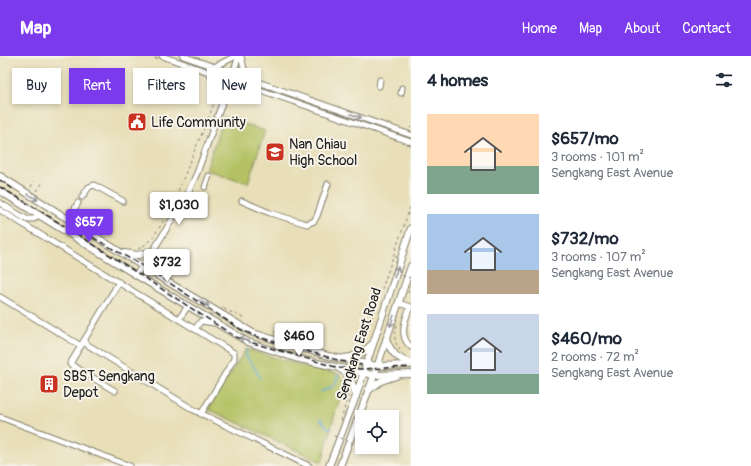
<!DOCTYPE html>
<html lang="en">
<head>
<meta charset="utf-8">
<style>
  :root { --surface:#fff; --page:#f2f2f3; --text:#1f2937; --muted:#747a83; --accent:#7c3aed }
  body { margin:0; font-family:Pangolin,sans-serif; background:var(--page); color:var(--text); height:100vh; display:flex; flex-direction:column; font-size:15px; white-space:nowrap }
  * { box-sizing:border-box; margin:0 }
  p { font-size:13px; color:var(--muted) }
  .icon { flex:none; width:22px; height:22px; fill:none; stroke:currentColor; stroke-width:2; stroke-linecap:round; stroke-linejoin:round }
  .map { position:relative; flex:1; overflow:hidden }
  .panel { display:flex; flex-direction:column; background:var(--surface); width:340px }
  .panel>* { flex:none }
  .banner { position:absolute; left:12px; top:12px; width:339px; height:36px; display:flex; gap:8px }
  .buttons { position:absolute; left:355px; top:354px; display:grid; gap:8px }
  .buttons a { display:grid; place-items:center; width:44px; height:44px; border-radius:0px; background:var(--surface); box-shadow:0 2px 6px #0003; font-size:20px }
  .price { position:absolute; translate:-50% -34px; padding:0 9px; border-radius:4px; background:#fff; color:#222; font-size:13px; line-height:26px; filter:drop-shadow(0 1px 2px #0008) }
  .price::after { content:''; position:absolute; left:50%; top:24px; width:12px; height:9px; margin-left:-6px; background:inherit; clip-path:polygon(0 0,100% 0,50% 100%) }
  .price.active { background:var(--accent); color:#fff }
  ul { padding:0; list-style:none }
  li { display:flex; align-items:center; gap:12px; height:100px; padding:0 16px }
  li span { display:grid; place-items:center; flex:none; width:112px; height:80px; border-radius:0px; color:#555 }
  li>.icon { margin-inline-start:auto }
  span .icon { width:48px; height:48px; fill:#fffc; stroke-width:1 }
  li b { font-size:17px }
  h2 { display:flex; justify-content:space-between; align-items:center; height:48px; padding:0 16px; font-size:17px }
  .tag { padding:0 14px; border-radius:0px; background:var(--surface); box-shadow:0 2px 6px #0003; font-size:14px; line-height:36px }
  .tag.active { background:var(--accent); color:#fff }
  header { display:flex; align-items:center; gap:24px; box-sizing:border-box; height:56px; padding:0 20px; background:var(--accent); color:#fff }
  header strong { font-size:19px }
  nav { display:flex; gap:22px; margin-inline-start:auto; font-size:14px }
  main { display:flex; flex:1; min-height:0 }
  .map>svg:first-child { display:block }
</style>
</head>
<body>
<header>
<strong>Map</strong>
<nav><a>Home</a><a>Map</a><a>About</a><a>Contact</a></nav>
</header>
<main>
<div class="map">
<svg width="411" height="410" viewBox="0 0 411 410">
  <rect width="100%" height="100%" fill="#f7f3e8"/>
  <filter id="ink" filterUnits="userSpaceOnUse"><feTurbulence type="fractalNoise" baseFrequency=".025" numOctaves="2"/><feDisplacementMap in="SourceGraphic" scale="8" xChannelSelector="R" yChannelSelector="G"/><feConvolveMatrix kernelMatrix="1 2 1 2 8 2 1 2 1" color-interpolation-filters="sRGB"/></filter>
  <filter id="wash" filterUnits="userSpaceOnUse"><feTurbulence type="fractalNoise" baseFrequency=".012" numOctaves="4" result="noise"/><feDisplacementMap in="SourceGraphic" scale="16" xChannelSelector="R" yChannelSelector="G"/><feGaussianBlur stdDeviation="0.9" result="paint"/><feColorMatrix in="noise" values="0 0 0 0 0 0 0 0 0 0 0 0 0 0 0 0 0 1.4 0 .05"/><feComposite in="paint" operator="in"/></filter>
  <g filter="url(#wash)">
    <rect width="100%" height="100%" fill="#e8dfb9"/>
    <g fill="#b4c265" stroke="#686f40">
      <polygon points="223,61 265,75 248,127 206,114"/>
      <polygon points="246,293 310,312 339,318 344,324 345,330 336,354 322,406 208,353"/>
    </g>
    <g fill="none" stroke-linecap="round" stroke-linejoin="round">
      <g stroke="#5ca7d4" stroke-width="1.5">
        <polyline points="247,294 246,301 253,309 260,322"/>
        <polyline points="321,336 335,329 338,319"/>
        <polyline points="320,363 328,372 332,373"/>
      </g>
    </g>
  </g>
  <g filter="url(#ink)">
    <g fill="none" stroke-linecap="round" stroke-linejoin="round">
      <defs>
        <g id="minor">
          <polyline points="162,0 411,86"/>
          <polyline points="183,0 411,79"/>
          <polyline points="241,0 244,13 254,25"/>
          <polyline points="214,11 236,0"/>
          <polyline points="208,16 218,27 224,42"/>
          <polyline points="379,30 380,24"/>
          <polyline points="401,37 402,32"/>
          <polyline points="225,42 236,34 252,32"/>
          <polyline points="205,131 209,120"/>
          <polyline points="82,141 89,131 94,129 123,145"/>
          <polyline points="242,145 270,157 307,168 314,165 317,160 328,128"/>
          <polyline points="0,147 26,163 34,163 39,158"/>
          <polyline points="75,152 78,147"/>
          <polyline points="0,154 234,297 234,303 201,358"/>
          <polyline points="136,219 153,195 187,139 197,117 239,0"/>
          <polyline points="0,241 81,290"/>
          <polyline points="398,247 411,251"/>
          <path d="M410,251C405,264 398,280 411,291"/>
          <polyline points="179,263 188,250"/>
          <polyline points="195,273 201,265 214,267"/>
          <polyline points="83,286 194,354 309,410"/>
          <polyline points="115,335 70,308 119,226"/>
          <polyline points="0,361 130,410"/>
        </g>
        <g id="major">
          <polyline points="0,120 158,220 253,277 328,300 377,310 411,309"/>
          <polyline points="0,135 136,219 248,286 295,302 363,317 374,319 411,318"/>
          <polyline points="125,197 138,199 153,195 153,211 157,219"/>
          <path d="M386,284C392,297 397,303 411,307"/>
          <path d="M344,302C355,301 364,297 371,289"/>
          <path d="M340,313C351,319 353,329 356,340"/>
          <polyline points="369,334 381,325 396,320"/>
          <polyline points="329,410 356,340 411,172"/>
          <polyline points="340,410 374,320 411,210"/>
        </g>
      </defs>
      <use href="#minor" stroke="#827e6a" stroke-width="7"/>
      <use href="#major" stroke="#827e6a" stroke-width="8"/>
      <g stroke="#827e6a" stroke-width="1" stroke-dasharray="3 3" stroke-linecap="butt">
        <polyline points="149,0 158,3"/>
        <polyline points="20,21 22,19"/>
        <polyline points="253,37 263,40"/>
        <polyline points="410,71 411,72"/>
        <polyline points="31,131 34,125"/>
        <polyline points="37,135 43,126"/>
        <path d="M138,193C162,183 183,123 193,98C201,79 211,58 217,38"/>
        <polyline points="160,213 168,220"/>
        <polyline points="408,237 411,229"/>
        <polyline points="222,253 225,249"/>
        <polyline points="224,253 244,262"/>
        <path d="M397,269C393,282 394,287 403,298"/>
        <polyline points="274,277 277,274"/>
        <polyline points="362,290 411,149"/>
        <polyline points="341,365 349,335"/>
        <polyline points="356,385 362,371"/>
      </g>
      <use href="#minor" stroke="#fff" stroke-width="5"/>
      <use href="#major" stroke="#fff" stroke-width="6"/>
      <g stroke="#1c1c1c" stroke-width="1.5" stroke-dasharray="6 3" stroke-linecap="butt">
        <polyline points="0,124 13,133"/>
        <path d="M0,131C81,178 157,231 236,281L253,287L339,312L362,313L411,311"/>
        <polyline points="85,177 148,213 240,273 255,280 310,296 341,305 362,309"/>
      </g>
      <g stroke="#827e6a" stroke-width="1" stroke-dasharray="3 3" stroke-linecap="butt">
        <polyline points="395,200 398,203 392,217 411,222"/>
        <polyline points="334,380 355,388 361,371"/>
      </g>
    </g>
    <defs><path id="oneway-shaft" d="M-6 0H5M1.5-3L5.5 0L1.5 3" fill="none" stroke-width="1.6" stroke-linecap="round" stroke-linejoin="round"/></defs>
    <g stroke="#999">
      <use href="#oneway-shaft" transform="translate(356 60) rotate(19)"/>
      <use href="#oneway-shaft" transform="translate(33 141) rotate(32)"/>
      <use href="#oneway-shaft" transform="translate(396 216) rotate(-71)"/>
      <use href="#oneway-shaft" transform="translate(204 247) rotate(31)"/>
      <use href="#oneway-shaft" transform="translate(392 265) rotate(109)"/>
      <use href="#oneway-shaft" transform="translate(245 284) rotate(-152)"/>
    </g>
  </g>
  <defs>
    <symbol id="civic-square" viewBox="-11 -11 22 22"><rect x="-9" y="-9" width="18" height="18" rx="4" fill="#c8321e" stroke="#f7f3e8"/><path d="M-.6-6.5H3V-4.5H.6V-3L4-1V1h2V6H-6V1h2V-1L-.6-3ZM-1.2 2.5V6h2.4V2.5Z" fill="#fff"/></symbol>
    <symbol id="school-square" viewBox="-11 -11 22 22"><rect x="-9" y="-9" width="18" height="18" rx="4" fill="#c8321e" stroke="#f7f3e8"/><path d="M0-5L7-2L0 1L-7-2ZM-4 1L0 2.5L4 1V4Q0 6-4 4Z" fill="#fff"/></symbol>
    <symbol id="building-square" viewBox="-11 -11 22 22"><rect x="-9" y="-9" width="18" height="18" rx="4" fill="#c8321e" stroke="#f7f3e8"/><path d="M-4-6H4V6H1V3H-1V6H-4ZM-2.5-4.3h1.7v1.8h-1.7ZM.8-4.3h1.7v1.8H.8ZM-2.5-1h1.7V.8h-1.7ZM.8-1h1.7V.8H.8Z" fill="#fff"/></symbol>
  </defs>
  <g fill-rule="evenodd">
    <use href="#civic-square" x="126" y="55" width="22" height="22"/>
    <use href="#school-square" x="264" y="85" width="22" height="22"/>
    <use href="#building-square" x="38" y="317" width="22" height="22"/>
  </g>
  <g text-anchor="middle" dominant-baseline="central" stroke-width="4" stroke-linejoin="round" paint-order="stroke">
    <g font-size="14" fill="#1c1c1c" stroke="#f7f3e8" text-anchor="start">
      <text x="151" y="66">Life Community</text>
      <text x="289" y="88">Nan Chiau<tspan x="289" dy="16">High School</tspan></text>
      <text x="63" y="320">SBST Sengkang<tspan x="63" dy="16">Depot</tspan></text>
    </g>
    <g font-size="14" fill="#1c1c1c" stroke="#f7f3e8">
      <text transform="translate(359 288) rotate(-72)">Sengkang East Road</text>
    </g>
  </g>
</svg>
<div class="buttons">
<a><svg class="icon" aria-label="locate" viewBox="0 0 24 24"><circle cx="12" cy="12" r="6"/><path d="M12 2v4M12 18v4M2 12h4M18 12h4"/></svg></a>
</div>
<b class="price" style="left:179px;top:170px">$1,030</b>
<b class="price active" style="left:89px;top:187px">$657</b>
<b class="price" style="left:167px;top:227px">$732</b>
<b class="price" style="left:299px;top:301px">$460</b>
<div class="banner">
<a class="tag">Buy</a>
<a class="tag active">Rent</a>
<a class="tag">Filters</a>
<a class="tag">New</a>
</div>
</div>
<section class="panel">
<h2>4 homes<svg class="icon" aria-label="filters" viewBox="0 0 24 24"><path d="M4 7h16M4 17h16"/><circle cx="9" cy="7" r="2"/><circle cx="15" cy="17" r="2"/></svg></h2>
<ul>
<li><span style="background:linear-gradient(#ffd9b3 65%,#7fa58c 0)"><svg class="icon" aria-label="home" viewBox="0 0 24 24"><path d="M3 11l9-7 9 7M6 9v11h12V9"/></svg></span><div><b>$657/mo</b><p>3 rooms · 101 m²</p><p>Sengkang East Avenue</p></div></li>
<li><span style="background:linear-gradient(#a9c7e8 70%,#b9a48a 0)"><svg class="icon" aria-label="home" viewBox="0 0 24 24"><path d="M3 11l9-7 9 7M6 9v11h12V9"/></svg></span><div><b>$732/mo</b><p>3 rooms · 107 m²</p><p>Sengkang East Avenue</p></div></li>
<li><span style="background:linear-gradient(#c9d6e8 75%,#7fa58c 0)"><svg class="icon" aria-label="home" viewBox="0 0 24 24"><path d="M3 11l9-7 9 7M6 9v11h12V9"/></svg></span><div><b>$460/mo</b><p>2 rooms · 72 m²</p><p>Sengkang East Avenue</p></div></li>
</ul>
</section>
</main>
</body>
</html>
